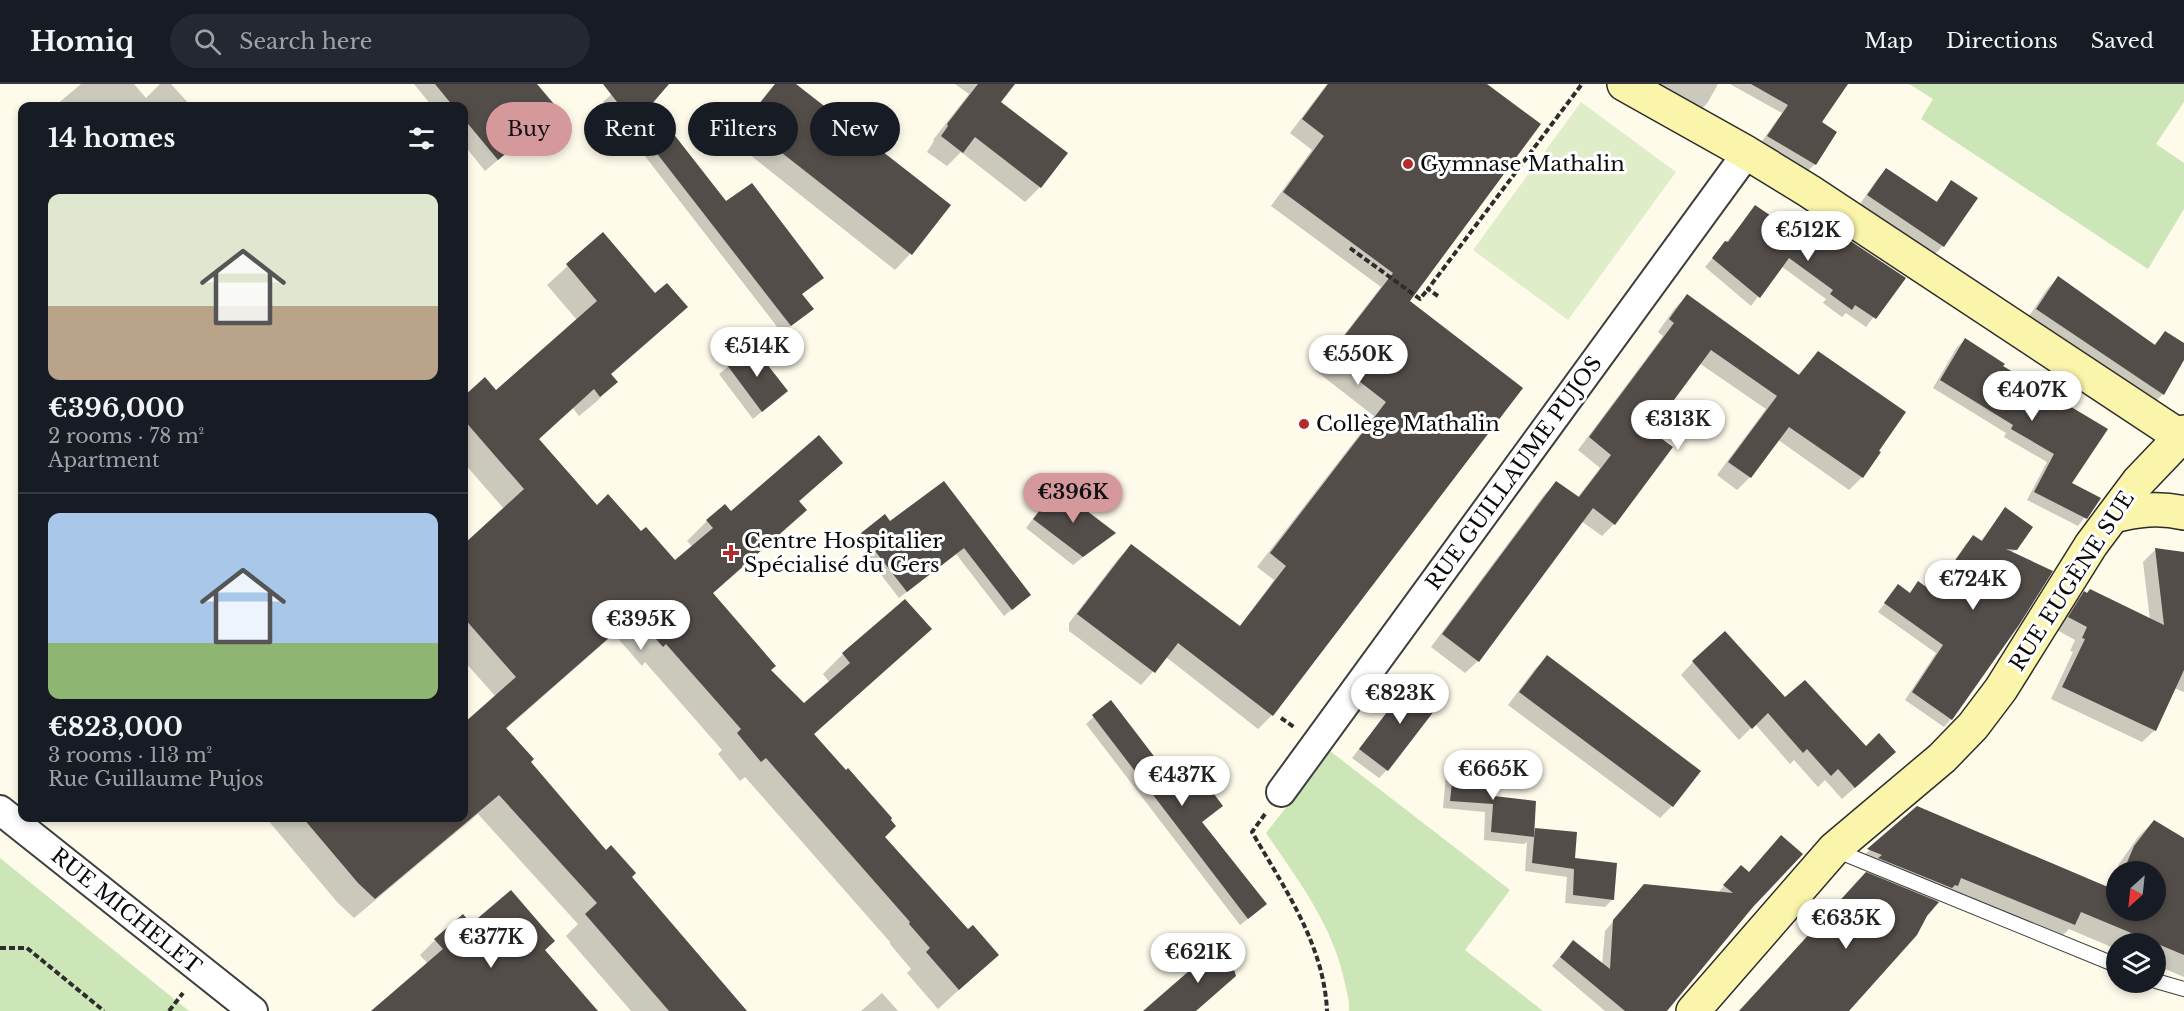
<!DOCTYPE html>
<html lang="en">
<head>
<meta charset="utf-8">
<style>
  :root { --surface:#171b24; --page:#242831; --text:#f1f3f6; --muted:#9ea1a6; --line:#363941; --accent:#d5999c }
  body { margin:0; font-family:"Libre Baskerville",serif; background:var(--page); color:var(--text); height:100vh; display:flex; flex-direction:column; font-size:22px; white-space:nowrap }
  * { box-sizing:border-box; margin:0 }
  p { font-size:20px; color:var(--muted) }
  .icon { flex:none; width:33px; height:33px; fill:none; stroke:currentColor; stroke-width:2; stroke-linecap:round; stroke-linejoin:round }
  .map { position:relative; flex:1; overflow:hidden }
  .side { position:absolute; left:18px; top:18px; width:450px; height:720px; display:flex; flex-direction:column; background:var(--surface); border-radius:12px; box-shadow:0 3px 9px #0003 }
  .side>* { flex:none }
  .top-card { position:absolute; left:486px; top:18px; width:570px; height:54px; display:flex; gap:12px }
  .needle { width:39px; rotate:207deg }
  .controls { position:absolute; left:2106px; top:777px; display:grid; gap:12px }
  .controls a { display:grid; place-items:center; width:60px; height:60px; border-radius:50%; background:var(--surface); box-shadow:0 3px 9px #0003; font-size:30px }
  .price { position:absolute; translate:-50% -51px; padding:0 14px; border-radius:21px; background:#fff; color:#222; font-size:20px; line-height:39px; filter:drop-shadow(0 2px 3px #0008) }
  .price::after { content:''; position:absolute; left:50%; top:36px; width:18px; height:14px; margin-left:-9px; background:inherit; clip-path:polygon(0 0,100% 0,50% 100%) }
  .price.selected { background:var(--accent); color:#111 }
  ul { padding:0; list-style:none }
  li { display:grid; align-content:center; gap:12px; height:318px; padding:0 30px }
  li+li { border-top:2px solid var(--line) }
  li span { display:grid; place-items:center; height:186px; border-radius:12px; color:#555 }
  li>.icon { margin-inline-start:auto }
  span .icon { width:108px; height:108px; fill:#fffc; stroke-width:1 }
  li b { font-size:26px }
  h2 { display:flex; justify-content:space-between; align-items:center; height:72px; padding:0 30px; font-size:26px }
  .chip { padding:0 21px; border-radius:27px; background:var(--surface); box-shadow:0 3px 9px #0003; font-size:21px; line-height:54px }
  .chip.selected { background:var(--accent); color:#111 }
  header { display:flex; align-items:center; gap:36px; box-sizing:border-box; height:84px; padding:0 30px; background:var(--surface); border-bottom:2px solid var(--line) }
  header strong { font-size:28px }
  nav { display:flex; gap:33px; margin-inline-start:auto; font-size:21px }
  .search { width:420px; height:54px; background:var(--page); display:flex; align-items:center; gap:15px; box-sizing:border-box; padding:0 21px; border-radius:33px; color:var(--muted); font-size:22px }
  .map>svg:first-child { display:block }
</style>
</head>
<body>
<header>
<strong>Homiq</strong>
<div class="search"><svg class="icon" aria-label="search" viewBox="0 0 24 24"><circle cx="10" cy="10" r="6"/><path d="M15 15l6 6"/></svg>Search here</div>
<nav><a>Map</a><a>Directions</a><a>Saved</a></nav>
</header>
<div class="map">
<svg width="2184" height="927" viewBox="0 0 2184 927">
  <rect width="100%" height="100%" fill="#fefbeb"/>
  <g fill="#cde6b7">
    <polygon points="1909,0 2184,0 2184,18 2156,60 2184,79 2184,125 2148,185 1921,35 1933,15"/>
    <path d="M1330,667L1510,806L1465,866L1543,927H1349C1350,918 1347,909 1345,900C1334,843 1298,796 1266,749Z"/>
    <polygon points="0,774 189,927 0,927"/>
  </g>
  <polygon fill="#dfedc9" points="1581,18 1676,88 1568,236 1473,166"/>
  <g fill="#0003" fill-rule="evenodd">
    <polygon points="81,0 134,0 146,14 160,0 171,0 191,22 55,22"/>
    <polygon points="414,0 535,0 557,26 485,87 464,61 464,22 432,22"/>
    <polygon points="623,0 633,0 726,119 822,194 801,211 812,225 782,249 603,18"/>
    <polygon points="775,0 794,0 948,121 910,170 895,186 730,55"/>
    <polygon points="955,0 1013,0 999,18 1040,103 1025,118 961,68 947,82 927,68 934,57 933,56 969,10"/>
    <polygon points="1327,0 1485,0 1408,217 1521,305 1272,631 1258,645 1166,573 1141,601 1069,547 1069,539 1118,475 1131,462 1239,543 1274,496 1257,483 1374,332 1316,287 1381,203 1271,122 1312,66 1290,49"/>
    <polygon points="1655,0 1718,0 1708,18 1701,26"/>
    <polygon points="1730,0 1832,0 1820,39 1835,48 1815,80 1807,88 1760,60 1782,29"/>
    <polygon points="1886,86 1935,119 1952,98 1943,162 1935,170 1860,120 1878,94"/>
    <polygon points="1756,123 1813,162 1828,144 1904,194 1866,243 1846,229 1842,233 1823,219 1826,215 1781,182 1751,222 1705,183"/>
    <polygon points="603,150 655,211 686,223 610,291 616,298 596,318 579,332 573,324 538,356 596,423 641,449 675,478 693,463 687,457 707,437 731,429 841,379 799,418 784,446 712,510 769,586 804,621 830,599 823,590 843,570 930,545 813,651 884,753 967,847 997,871 938,925 907,889 911,885 890,860 890,858 745,693 740,697 718,670 722,666 645,578 642,582 614,550 506,645 529,678 745,927 631,927 566,852 578,840 478,730 354,834 338,819 266,734 464,734 464,641 496,613 464,577 464,462 504,425 464,379 464,314 485,295 495,308 577,236 547,201"/>
    <polygon points="2058,194 2153,262 2165,249 2184,261 2184,272 2163,310 2152,321 2026,237 2047,205"/>
    <polygon points="1687,212 1797,292 1818,269 1878,368 1862,393 1849,406 1777,355 1750,393 1737,406 1717,391 1766,325 1699,279 1648,347 1614,440 1602,452 1581,437 1478,577 1465,589 1431,563 1544,411 1556,399 1577,414 1600,384 1578,366 1663,252 1658,248 1675,224"/>
    <polygon points="1965,256 2001,282 2106,345 2070,400 2099,415 2078,442 2027,416 2047,378 2004,353 2006,349 1933,304 1957,263"/>
    <polygon points="752,263 777,315 753,335 719,290"/>
    <polygon points="943,399 1029,511 1004,532 956,470 899,514 855,457 862,450 890,440"/>
    <polygon points="1049,414 1114,449 1073,481 1026,444"/>
    <polygon points="2005,425 2015,465 2011,469 1951,635 1944,643 1905,616 1936,569 1878,528 1898,502 1909,510 1918,499 1932,509 1966,460 1974,453 1980,458"/>
    <polygon points="2155,466 2184,469 2184,608 2174,604 2155,646 2142,658 2051,615 2073,568 2070,567 2075,556 2057,546 2072,522 2084,509 2150,536 2143,478"/>
    <polygon points="1547,573 1672,722 1660,734 1508,621 1535,585"/>
    <polygon points="1693,578 1881,680 1842,715 1825,696 1818,703 1794,676 1790,680 1755,640 1739,656 1681,591"/>
    <polygon points="1412,597 1387,686 1379,694 1352,674"/>
    <polygon points="1110,618 1175,703 1221,722 1201,739 1258,827 1240,841 1086,640"/>
    <polygon points="1454,681 1533,748 1535,746 1574,776 1613,815 1605,823 1565,819 1567,793 1525,787 1527,758 1524,760 1484,756 1485,728 1443,724 1446,690"/>
    <path d="M1918,723L2108,805L2119,780L2138,753L2154,737L2184,756V893L2156,881V860H2116V865L2069,845L2058,856L1948,810L1941,817L1938,816L1935,818L1847,927H1739L1867,787L1853,781ZM2116,788H2156V826H2116Z"/>
    <polygon points="1732,792 1752,822 1665,927 1605,927 1552,882 1573,858 1602,881 1605,847 1635,811 1718,809"/>
    <polygon points="471,842 543,866 596,927 374,927 428,880 420,871 435,856"/>
    <polygon points="882,909 898,927 861,927"/>
  </g>
  <g fill="#534d49">
    <polygon points="435,0 537,0 559,26 498,76 464,35 464,22 453,22"/>
    <polygon points="603,0 669,0 651,21 726,117 752,99 824,194 802,210 814,225 791,242"/>
    <polygon points="775,0 796,0 951,121 912,171 744,39"/>
    <polygon points="978,0 1015,0 1001,18 1068,69 1041,104 975,53 963,69 941,52 948,42 947,40"/>
    <polygon points="1328,0 1487,0 1541,40 1410,217 1523,304 1273,632 1178,559 1155,589 1077,530 1131,460 1240,542 1286,482 1270,469 1386,318 1328,273 1393,189 1283,108 1324,52 1302,35"/>
    <polygon points="1751,0 1848,0 1822,38 1837,48 1816,81 1767,52 1788,21"/>
    <polygon points="1886,84 1937,118 1951,96 1978,114 1944,163 1867,111"/>
    <polygon points="1755,121 1815,162 1828,142 1906,194 1876,235 1855,221 1852,226 1830,210 1833,206 1789,174 1760,214 1712,174 1725,157 1728,158"/>
    <polygon points="603,148 655,209 667,199 688,223 611,290 618,298 600,313 594,305 539,355 597,421 608,410 641,447 646,443 675,476 713,444 706,436 725,420 731,427 819,351 843,379 799,417 807,426 713,509 776,582 771,586 804,619 850,579 842,569 905,515 932,545 814,650 846,686 848,684 892,734 891,736 896,742 885,753 968,845 973,841 999,871 959,906 926,868 930,864 909,840 910,838 766,674 761,678 737,649 741,645 666,560 663,563 635,531 506,644 534,675 531,678 606,766 611,761 636,789 632,793 747,927 669,927 585,830 597,819 499,711 375,815 358,799 303,734 464,734 464,639 516,593 464,534 464,460 524,405 464,336 464,312 485,293 496,306 597,217 566,180"/>
    <polygon points="2058,192 2155,261 2165,247 2184,259 2184,276 2164,311 2036,225"/>
    <polygon points="1687,210 1799,291 1818,267 1906,328 1879,367 1881,368 1863,394 1789,343 1751,394 1728,378 1777,312 1711,266 1651,347 1673,363 1615,441 1593,424 1479,578 1442,550 1556,397 1579,413 1611,371 1589,353 1674,239 1669,235"/>
    <polygon points="1965,254 2005,280 2003,282 2108,345 2072,399 2101,414 2087,435 2034,408 2054,370 2011,345 2013,341 1940,296"/>
    <polygon points="752,261 788,307 762,328 727,281"/>
    <polygon points="944,397 1031,511 1012,526 964,464 907,508 861,449 885,430 890,437"/>
    <polygon points="1057,404 1116,449 1083,473 1033,435"/>
    <polygon points="2005,423 2033,443 2017,466 2006,465 2053,487 2019,541 1952,636 1912,608 1943,561 1884,519 1898,500 1910,509 1918,497 1933,508 1973,451 1982,457"/>
    <polygon points="2155,464 2184,468 2184,586 2156,647 2062,603 2085,555 2082,554 2087,543 2068,533 2084,507 2087,509 2090,505 2164,541"/>
    <polygon points="1725,547 1785,613 1805,596 1866,662 1879,649 1896,668 1855,704 1838,685 1831,692 1807,665 1803,669 1768,629 1752,645 1692,577"/>
    <polygon points="1547,571 1701,687 1673,723 1519,608"/>
    <polygon points="1412,595 1441,618 1388,687 1359,665"/>
    <polygon points="1111,616 1176,701 1196,686 1223,722 1202,738 1267,820 1248,835 1092,631"/>
    <polygon points="1454,680 1495,685 1494,712 1536,717 1534,753 1491,748 1493,720 1450,717"/>
    <polygon points="1917,722 2115,806 2116,804 2116,826 2156,826 2156,788 2123,788 2134,762 2154,736 2184,754 2184,871 2081,828 2075,841 1961,794 1958,802 1955,801 1952,804 1878,774 1882,771 1867,765"/>
    <polygon points="1535,744 1577,748 1575,774 1617,779 1614,816 1573,811 1574,785 1532,779"/>
    <polygon points="1781,751 1803,770 1753,823 1667,927 1625,927 1560,873 1573,856 1610,885 1613,836 1644,800 1733,809 1723,801 1741,781 1749,788"/>
    <polygon points="1866,788 1939,818 1927,832 1917,851 1849,927 1739,927"/>
    <polygon points="511,806 555,857 545,866 598,927 371,927 443,865 434,855 463,830 471,840"/>
    <polygon points="1220,860 1229,870 1236,892 1196,927 1143,927"/>
  </g>
  <g fill="none" stroke-linecap="round" stroke-linejoin="round">
    <defs>
      <g id="lane">
        <polyline points="1835,766 2116,881"/>
        <polyline points="2156,897 2184,905"/>
      </g>
      <g id="street">
        <polyline points="1281,708 1747,69"/>
        <polyline points="0,726 253,927"/>
      </g>
      <g id="secondary">
        <polyline points="1624,0 1747,69 1809,107 2181,353"/>
        <path d="M2113,432C2137,426 2159,423 2184,429"/>
        <polyline points="1693,927 1834,765 1942,674 1973,642 2001,605 2091,461 2138,398 2181,353 2184,348"/>
      </g>
    </defs>
    <use href="#lane" stroke="#3e3e3e" stroke-width="16"/>
    <use href="#street" stroke="#3e3e3e" stroke-width="32"/>
    <use href="#secondary" stroke="#2d2d2d" stroke-width="36"/>
    <g stroke="#2d2d2d" stroke-width="4" stroke-dasharray="6 3" stroke-linecap="butt">
      <polyline points="1350,164 1420,215 1428,205"/>
      <polyline points="1438,212 1428,205 1582,0"/>
      <polyline points="1281,634 1294,643"/>
      <path d="M1265,730L1252,748C1284,804 1324,860 1327,927"/>
      <polyline points="0,864 27,864 104,927"/>
      <polyline points="169,927 183,909"/>
    </g>
    <use href="#lane" stroke="#fff" stroke-width="14"/>
    <use href="#street" stroke="#fff" stroke-width="28"/>
    <use href="#secondary" stroke="#faf5aa" stroke-width="33"/>
  </g>
  <g fill="#b32c2d" stroke="#fff" stroke-width="2">
    <circle cx="1408" cy="80" r="6"/>
    <circle cx="1304" cy="340" r="6"/>
    <path d="M728 460h6v6h6v6h-6v6h-6v-6h-6v-6h6z"/>
  </g>
  <g text-anchor="middle" dominant-baseline="central" stroke-width="6" stroke-linejoin="round" paint-order="stroke">
    <g font-size="21" fill="#0b0b0b" stroke="#fff" text-anchor="start">
      <text x="1420" y="80">Gymnase Mathalin</text>
      <text x="1316" y="340">Collège Mathalin</text>
      <text x="744" y="457">Centre Hospitalier<tspan x="744" dy="24">Spécialisé du Gers</tspan></text>
    </g>
    <g font-size="21" fill="#0b0b0b" stroke="#fff">
      <text transform="translate(1514 389) rotate(-54)">RUE GUILLAUME PUJOS</text>
      <text transform="translate(2072 497) rotate(-57)">RUE EUGÈNE SUE</text>
      <text transform="translate(126 827) rotate(39)">RUE MICHELET</text>
    </g>
  </g>
</svg>
<div class="controls">
<a><svg class="needle" viewBox="-14 -14 28 28"><path d="M0-13l5 13h-10z" fill="#e53935"/><path d="M0 13l5-13h-10z" fill="#9ea1a6"/></svg></a>
<a><svg class="icon" aria-label="layers" viewBox="0 0 24 24"><path d="M12 4l9 5-9 5-9-5zM3 14l9 5 9-5"/></svg></a>
</div>
<b class="price" style="left:1808px;top:178px">€512K</b>
<b class="price" style="left:757px;top:294px">€514K</b>
<b class="price" style="left:1358px;top:302px">€550K</b>
<b class="price" style="left:2032px;top:338px">€407K</b>
<b class="price" style="left:1678px;top:367px">€313K</b>
<b class="price selected" style="left:1073px;top:440px">€396K</b>
<b class="price" style="left:1973px;top:527px">€724K</b>
<b class="price" style="left:641px;top:567px">€395K</b>
<b class="price" style="left:1400px;top:641px">€823K</b>
<b class="price" style="left:1493px;top:717px">€665K</b>
<b class="price" style="left:1182px;top:723px">€437K</b>
<b class="price" style="left:1846px;top:866px">€635K</b>
<b class="price" style="left:491px;top:885px">€377K</b>
<b class="price" style="left:1198px;top:900px">€621K</b>
<div class="top-card">
<a class="chip selected">Buy</a>
<a class="chip">Rent</a>
<a class="chip">Filters</a>
<a class="chip">New</a>
</div>
<section class="side">
<h2>14 homes<svg class="icon" aria-label="filters" viewBox="0 0 24 24"><path d="M4 7h16M4 17h16"/><circle cx="9" cy="7" r="2"/><circle cx="15" cy="17" r="2"/></svg></h2>
<ul>
<li><span style="background:linear-gradient(#dfe7d0 60%,#b9a48a 0)"><svg class="icon" aria-label="home" viewBox="0 0 24 24"><path d="M3 11l9-7 9 7M6 9v11h12V9"/></svg></span><div><b>€396,000</b><p>2 rooms · 78 m²</p><p>Apartment</p></div></li>
<li><span style="background:linear-gradient(#a9c7e8 70%,#8fb573 0)"><svg class="icon" aria-label="home" viewBox="0 0 24 24"><path d="M3 11l9-7 9 7M6 9v11h12V9"/></svg></span><div><b>€823,000</b><p>3 rooms · 113 m²</p><p>Rue Guillaume Pujos</p></div></li>
</ul>
</section>
</div>
</body>
</html>
